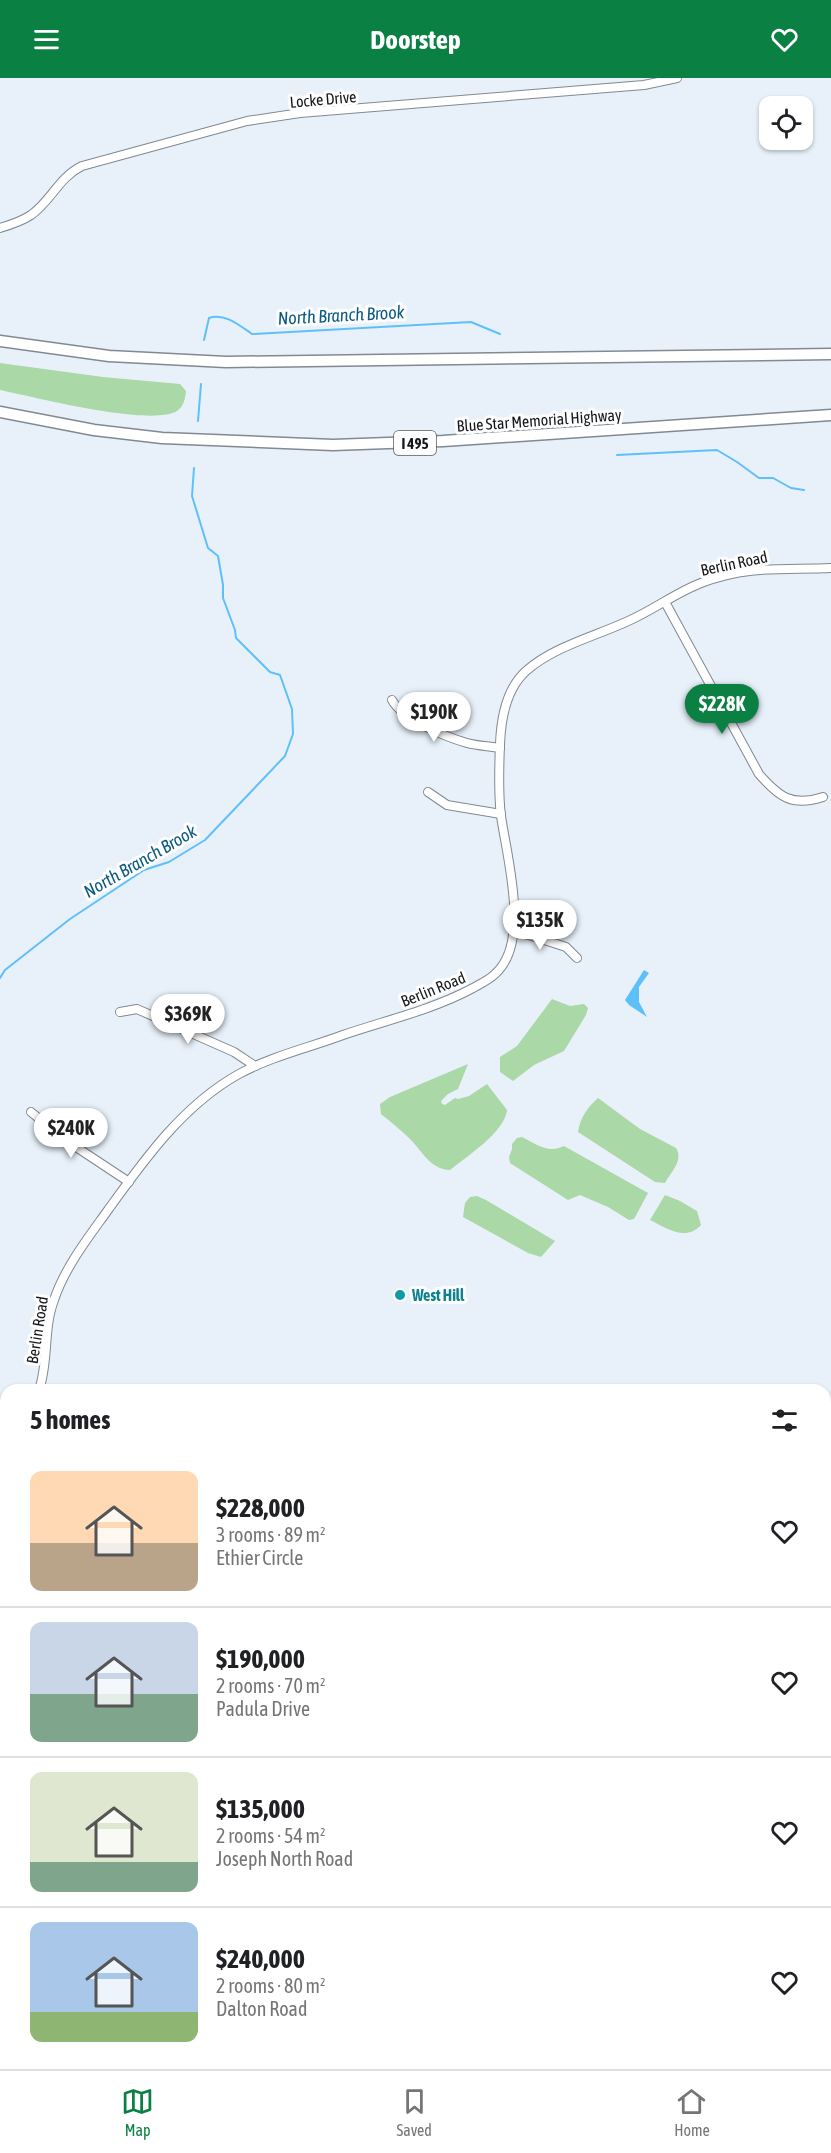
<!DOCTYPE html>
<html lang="en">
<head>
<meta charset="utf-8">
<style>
  :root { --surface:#fff; --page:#f2f2f2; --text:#202124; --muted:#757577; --line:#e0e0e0; --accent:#0b8043 }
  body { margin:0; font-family:"Asap Condensed",sans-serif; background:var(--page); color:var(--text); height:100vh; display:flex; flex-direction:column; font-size:22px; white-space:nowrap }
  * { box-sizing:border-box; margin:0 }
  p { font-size:20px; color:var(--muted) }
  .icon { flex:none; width:33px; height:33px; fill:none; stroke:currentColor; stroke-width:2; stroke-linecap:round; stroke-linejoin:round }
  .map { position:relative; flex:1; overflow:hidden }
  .drawer { position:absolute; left:0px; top:1306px; width:831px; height:686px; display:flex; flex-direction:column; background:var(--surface); border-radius:18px 18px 0 0; box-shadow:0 2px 4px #0004 }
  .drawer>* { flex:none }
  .tools { position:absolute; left:759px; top:18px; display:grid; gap:12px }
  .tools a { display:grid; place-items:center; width:54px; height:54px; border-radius:12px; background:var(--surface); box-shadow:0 2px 4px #0004; font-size:30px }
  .price { position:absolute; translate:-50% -51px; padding:0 14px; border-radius:21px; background:#fff; color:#222; font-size:20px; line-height:39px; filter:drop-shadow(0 2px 3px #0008) }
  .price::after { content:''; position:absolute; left:50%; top:36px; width:18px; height:14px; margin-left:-9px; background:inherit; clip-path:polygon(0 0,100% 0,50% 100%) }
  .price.current { background:var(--accent); color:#fff }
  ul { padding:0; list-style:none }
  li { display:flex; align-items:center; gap:18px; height:150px; padding:0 30px }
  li+li { border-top:2px solid var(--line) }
  li span { display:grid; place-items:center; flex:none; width:168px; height:120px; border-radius:12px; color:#555 }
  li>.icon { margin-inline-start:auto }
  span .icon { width:72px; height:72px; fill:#fffc; stroke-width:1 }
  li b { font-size:26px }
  h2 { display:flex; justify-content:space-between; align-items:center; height:72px; padding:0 30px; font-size:26px }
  header { display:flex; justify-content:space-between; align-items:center; height:78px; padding:0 30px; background:var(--accent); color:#fff; font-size:27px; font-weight:700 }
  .menu { display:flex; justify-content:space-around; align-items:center; height:84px; border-top:2px solid var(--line); background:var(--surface); font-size:16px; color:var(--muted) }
  .menu a { display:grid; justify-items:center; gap:3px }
  .menu .current { color:var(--accent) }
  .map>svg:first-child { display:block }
</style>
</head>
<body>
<header><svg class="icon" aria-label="menu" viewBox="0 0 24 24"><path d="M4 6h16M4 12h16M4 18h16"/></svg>Doorstep<svg class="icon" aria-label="heart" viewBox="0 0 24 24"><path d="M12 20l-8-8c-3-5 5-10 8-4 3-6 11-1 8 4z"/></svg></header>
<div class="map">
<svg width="831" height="1991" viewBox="0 0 831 1991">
  <rect width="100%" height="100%" fill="#e8f1fa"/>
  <g fill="#aad8a6">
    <path d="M0,285L103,299L180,306L186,313C185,321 184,328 177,333C151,349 34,319 0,312Z"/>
    <polygon points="552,921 570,928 584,926 588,930 586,937 564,973 534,987 513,1003 500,994 500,979 517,968"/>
    <path d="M468,986L458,1011L448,1016L441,1023L442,1026L445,1027L455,1020L458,1021L469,1018L487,1006L507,1032C505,1054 466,1079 450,1092C430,1091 423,1074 410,1061C401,1052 391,1044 381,1036L380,1026L390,1019Z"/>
    <path d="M598,1020L640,1051L676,1070C684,1082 671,1094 665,1105L655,1104L578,1054C580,1040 587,1030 598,1020Z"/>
    <path d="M522,1059C536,1066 548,1076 564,1068L648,1115L634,1141L629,1142L608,1129L580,1117L568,1122L510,1085L509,1079L512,1071V1066L517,1060Z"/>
    <path d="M665,1117L680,1123L697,1133L701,1147C686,1164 666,1150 650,1142Z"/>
    <polygon points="477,1118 486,1122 555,1163 541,1179 528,1175 463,1139 465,1125 470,1119"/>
    <polygon points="825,1535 831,1537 831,1571 825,1563"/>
    <polygon points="825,1713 831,1720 831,1991 123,1991 127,1986 825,1986"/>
  </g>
  <polygon fill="#5ec0fb" points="644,892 649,895 639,909 639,924 647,939 629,927 625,922"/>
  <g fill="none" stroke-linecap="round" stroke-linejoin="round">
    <g stroke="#5ec0fb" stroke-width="2">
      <path d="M204,262L209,240C225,235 239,247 252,256L471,244L500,256"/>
      <polyline points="198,343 201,306"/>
      <polyline points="617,377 717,372 737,384 759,400 773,400 791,410 804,412"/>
      <polyline points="0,900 5,892 70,841 144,792 169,784 205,762 285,678 293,656 292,631 280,597 270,594 236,560 235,552 223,520 223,507 218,478 208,470 192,418 194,390"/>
      <polyline points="825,1852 831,1848"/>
      <polyline points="265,1991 266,1986"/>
    </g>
    <defs>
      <g id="minor">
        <path d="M0,150C10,147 22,143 31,137C51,123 59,99 82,88L247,43L300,35L644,7L677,0"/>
        <path d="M665,524L759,696C779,719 792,729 823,719"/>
        <path d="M392,622C402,641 446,659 467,665C478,668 489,668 500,670"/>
        <polyline points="428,714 447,727 501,736"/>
        <polyline points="513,852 566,869 577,880"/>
        <polyline points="120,934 137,931 234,974 255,988"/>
        <polyline points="31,1034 64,1061 129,1104"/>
        <path d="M39,1312C49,1283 43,1251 54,1222C65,1189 88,1160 108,1132C144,1082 183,1027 239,996C272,978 308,970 343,957C387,942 432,932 473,910C480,906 489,902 495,896C531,864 507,780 501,738C498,714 499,690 500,666C501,640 506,611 526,593C553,569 593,559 626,544C652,533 675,515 701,505C748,487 784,492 831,490"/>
        <polyline points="0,1350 6,1347"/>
        <polyline points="0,1416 6,1419"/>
        <polyline points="825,1449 831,1440"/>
        <polyline points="0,1526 6,1515"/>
        <polyline points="825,1653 831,1656"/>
        <polyline points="0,1817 6,1810"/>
        <polyline points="0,1958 6,1963"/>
        <polyline points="0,1984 6,1979"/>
      </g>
      <g id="highway">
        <polyline points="0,263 109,278 226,284 831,276"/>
        <polyline points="0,334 94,352 162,360 333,367 443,363 831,337"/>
      </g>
    </defs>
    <use href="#minor" stroke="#818991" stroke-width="10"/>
    <use href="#highway" stroke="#818991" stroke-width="13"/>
    <use href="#minor" stroke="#fff" stroke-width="8"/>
    <use href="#highway" stroke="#fff" stroke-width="10"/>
  </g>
  <circle fill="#0f9aa8" stroke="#fdfdfd" stroke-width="2" cx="400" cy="1217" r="6"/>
  <g text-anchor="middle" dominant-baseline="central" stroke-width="6" stroke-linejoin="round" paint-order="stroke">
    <rect fill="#fdfdfd" stroke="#5a5c5e" stroke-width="1.5" x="394" y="353" width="42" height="24" rx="4.5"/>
    <g font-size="15" font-weight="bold" fill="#14171a">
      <text x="415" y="365">I 495</text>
    </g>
    <g font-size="16" fill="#14171a" stroke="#fdfdfd">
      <text transform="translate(323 21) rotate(-5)">Locke Drive</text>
      <text transform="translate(539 342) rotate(-4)">Blue Star Memorial Highway</text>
      <text transform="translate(734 485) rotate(-12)">Berlin Road</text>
      <text transform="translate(433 911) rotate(-22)">Berlin Road</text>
      <text transform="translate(37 1252) rotate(-81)">Berlin Road</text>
    </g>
    <g font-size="16" font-weight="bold" fill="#0d838f" stroke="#fdfdfd" text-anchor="start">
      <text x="412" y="1217">West Hill</text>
    </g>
    <g font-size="18" font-style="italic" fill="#0d5a81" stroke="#fdfdfd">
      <text transform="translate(341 237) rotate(-3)">North Branch Brook</text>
      <text transform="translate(140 783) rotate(-30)">North Branch Brook</text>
    </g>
  </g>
</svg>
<div class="tools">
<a><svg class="icon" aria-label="locate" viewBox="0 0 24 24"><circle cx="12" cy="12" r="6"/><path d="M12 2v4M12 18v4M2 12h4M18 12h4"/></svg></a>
</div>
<b class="price current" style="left:722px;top:657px">$228K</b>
<b class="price" style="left:434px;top:665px">$190K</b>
<b class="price" style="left:540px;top:873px">$135K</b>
<b class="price" style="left:188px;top:967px">$369K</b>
<b class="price" style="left:71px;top:1081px">$240K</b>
<section class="drawer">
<h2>5 homes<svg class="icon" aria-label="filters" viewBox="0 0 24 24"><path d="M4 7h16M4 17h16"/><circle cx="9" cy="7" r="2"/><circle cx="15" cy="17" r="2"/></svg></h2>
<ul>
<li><span style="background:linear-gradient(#ffd9b3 60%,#b9a48a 0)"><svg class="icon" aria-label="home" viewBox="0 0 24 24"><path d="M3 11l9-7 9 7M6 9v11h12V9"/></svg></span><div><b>$228,000</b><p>3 rooms · 89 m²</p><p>Ethier Circle</p></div><svg class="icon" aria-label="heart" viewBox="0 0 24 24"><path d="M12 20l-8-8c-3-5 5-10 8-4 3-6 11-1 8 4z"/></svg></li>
<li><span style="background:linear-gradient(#c9d6e8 60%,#7fa58c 0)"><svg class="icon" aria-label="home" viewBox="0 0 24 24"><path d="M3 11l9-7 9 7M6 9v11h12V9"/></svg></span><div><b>$190,000</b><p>2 rooms · 70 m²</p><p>Padula Drive</p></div><svg class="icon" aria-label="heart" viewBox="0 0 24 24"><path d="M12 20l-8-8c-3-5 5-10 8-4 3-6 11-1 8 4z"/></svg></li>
<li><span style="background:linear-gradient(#dfe7d0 75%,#7fa58c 0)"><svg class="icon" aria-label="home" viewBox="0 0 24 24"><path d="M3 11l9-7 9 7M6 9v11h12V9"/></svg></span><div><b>$135,000</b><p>2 rooms · 54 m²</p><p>Joseph North Road</p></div><svg class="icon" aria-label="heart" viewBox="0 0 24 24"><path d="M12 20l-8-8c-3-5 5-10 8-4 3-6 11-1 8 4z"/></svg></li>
<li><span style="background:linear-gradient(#a9c7e8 75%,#8fb573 0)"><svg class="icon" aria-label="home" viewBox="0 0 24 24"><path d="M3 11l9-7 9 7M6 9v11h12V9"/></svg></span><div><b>$240,000</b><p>2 rooms · 80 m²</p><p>Dalton Road</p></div><svg class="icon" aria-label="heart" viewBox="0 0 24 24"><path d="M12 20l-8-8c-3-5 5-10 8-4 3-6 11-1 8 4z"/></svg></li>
</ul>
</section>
</div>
<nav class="menu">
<a class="current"><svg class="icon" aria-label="map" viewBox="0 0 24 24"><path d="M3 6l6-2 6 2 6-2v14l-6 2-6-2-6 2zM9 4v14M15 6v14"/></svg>Map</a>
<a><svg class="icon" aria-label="saved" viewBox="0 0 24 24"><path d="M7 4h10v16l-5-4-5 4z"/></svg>Saved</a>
<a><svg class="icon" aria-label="home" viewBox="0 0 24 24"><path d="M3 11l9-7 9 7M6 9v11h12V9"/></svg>Home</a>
</nav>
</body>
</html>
